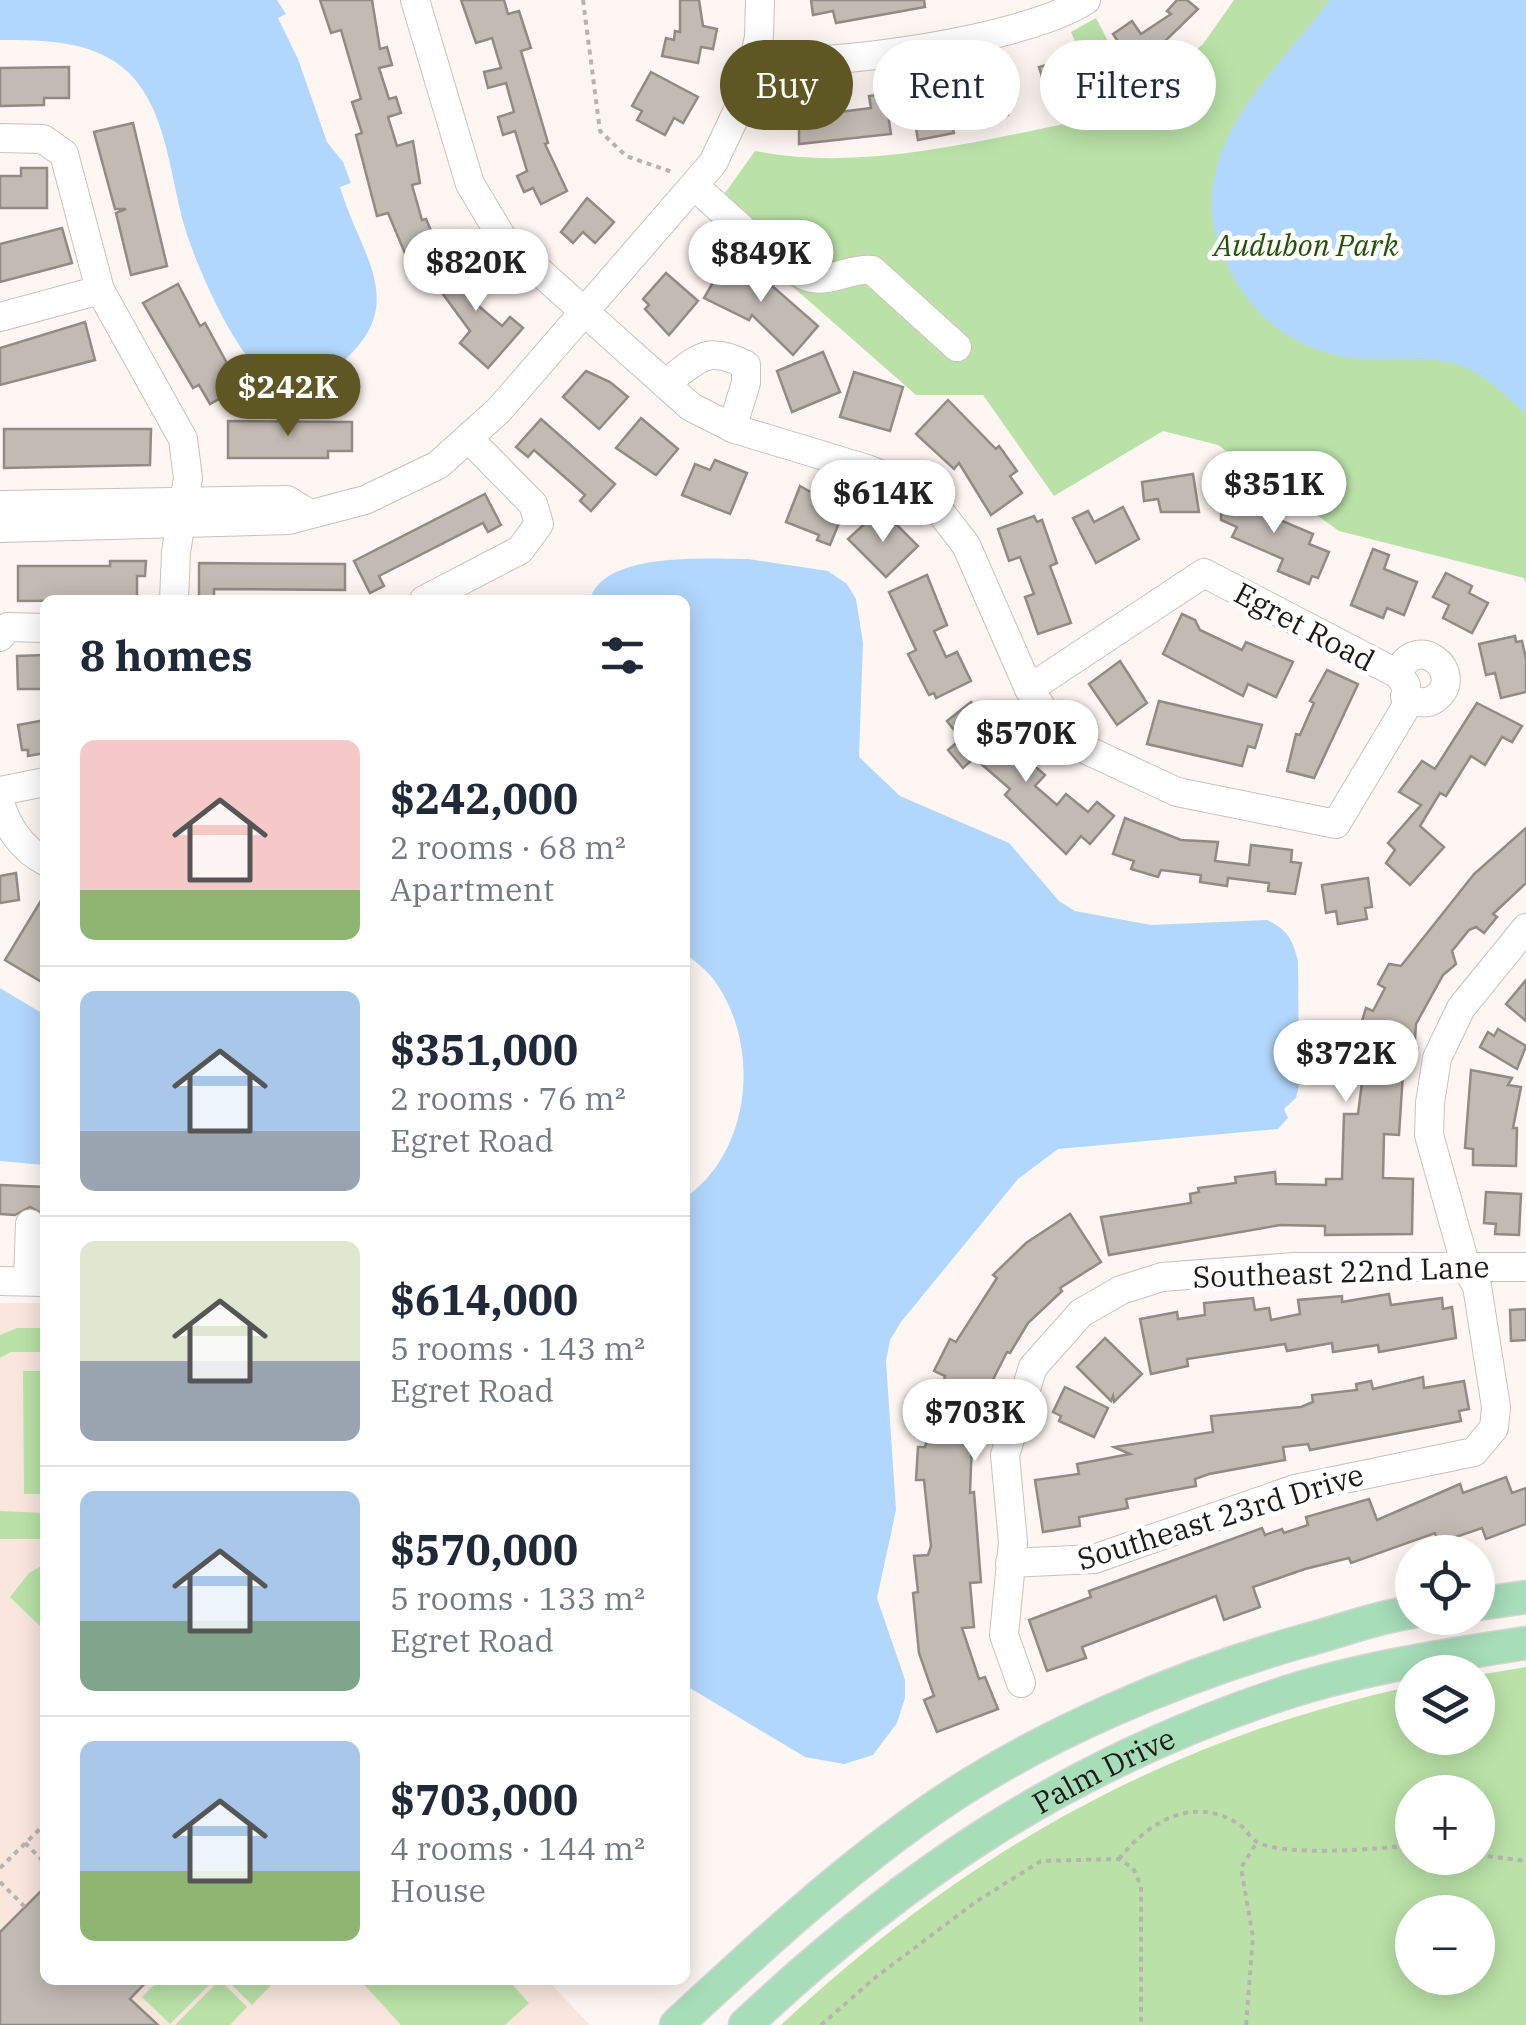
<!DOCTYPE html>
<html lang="en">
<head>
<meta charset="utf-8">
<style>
  :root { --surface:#fff; --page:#f2f2f3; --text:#1f2937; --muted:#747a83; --line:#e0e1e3; --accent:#5e5723 }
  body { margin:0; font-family:"IBM Plex Serif",serif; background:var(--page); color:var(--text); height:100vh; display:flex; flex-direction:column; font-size:38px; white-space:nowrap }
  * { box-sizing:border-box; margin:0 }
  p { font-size:32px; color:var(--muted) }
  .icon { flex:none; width:55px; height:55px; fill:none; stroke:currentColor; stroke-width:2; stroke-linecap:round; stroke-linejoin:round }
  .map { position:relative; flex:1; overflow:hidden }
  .panel { position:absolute; left:40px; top:595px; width:650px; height:1390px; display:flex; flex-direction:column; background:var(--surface); border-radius:15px; box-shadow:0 5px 25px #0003 }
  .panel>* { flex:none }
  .hud { position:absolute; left:720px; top:40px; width:655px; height:90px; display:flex; gap:20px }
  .tools { position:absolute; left:1395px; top:1535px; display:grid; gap:20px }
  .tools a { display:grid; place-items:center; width:100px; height:100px; border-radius:50%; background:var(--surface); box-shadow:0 5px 25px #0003; font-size:50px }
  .price { position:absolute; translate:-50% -85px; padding:0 22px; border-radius:35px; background:#fff; color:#222; font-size:32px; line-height:65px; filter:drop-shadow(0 2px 5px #0008) }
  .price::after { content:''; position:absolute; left:50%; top:60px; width:30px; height:22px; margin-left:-15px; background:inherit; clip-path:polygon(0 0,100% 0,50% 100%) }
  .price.active { background:var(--accent); color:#fff }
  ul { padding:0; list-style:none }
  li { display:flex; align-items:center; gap:30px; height:250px; padding:0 40px }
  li+li { border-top:2px solid var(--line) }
  li span { display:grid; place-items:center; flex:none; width:280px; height:200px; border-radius:15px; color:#555 }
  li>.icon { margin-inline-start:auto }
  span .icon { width:120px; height:120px; fill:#fffc; stroke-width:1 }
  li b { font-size:42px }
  h2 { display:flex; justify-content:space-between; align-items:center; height:120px; padding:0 40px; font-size:42px }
  .tag { padding:0 35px; border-radius:45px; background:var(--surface); box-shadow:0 5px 25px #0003; font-size:35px; line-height:90px }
  .tag.active { background:var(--accent); color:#fff }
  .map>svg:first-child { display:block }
</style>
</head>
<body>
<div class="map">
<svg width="1526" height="2025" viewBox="0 0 1526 2025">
  <rect width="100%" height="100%" fill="#fef6f2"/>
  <polygon fill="#f9e7de" points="0,1303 45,1303 45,1980 547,1980 590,2025 0,2025"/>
  <g fill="#bae2a8" fill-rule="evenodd">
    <path d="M1234,0H1526V584L1524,578L1339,531L1218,445L1163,431L1054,496L983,395H916L710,214L755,151C870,174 993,136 1107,116L1071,32L1096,18L1138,99L1203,44Z"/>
    <polygon points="17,1328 45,1328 45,1352 11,1352 0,1358 0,1335"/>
    <polygon points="23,1371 45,1371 45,1494 24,1494"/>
    <polygon points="0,1511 45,1513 45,1539 0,1539"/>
    <polygon points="45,1564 45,1631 10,1597 29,1573"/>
    <path d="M1526,1667V2025H781C968,1851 1163,1741 1412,1686V1738H1478V1675ZM1478,1792V1858H1412V1792ZM1478,1912V1978H1412V1912Z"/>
    <polygon points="159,1980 214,1980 170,2024 142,1997"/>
    <polygon points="220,1980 247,2007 230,2025 175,2025"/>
    <polygon points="227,1980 276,1980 252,2005"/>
    <polygon points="360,1980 508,1980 529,2003 505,2025 401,2025"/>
  </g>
  <g fill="#b2d7fc">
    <path d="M0,0H277L286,14L278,18L298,59L327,142L343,162L351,183L340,187C360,255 411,304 341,363C328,375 314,388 296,390C251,394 203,280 190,243C170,190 171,115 129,73C95,40 44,40 0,40Z"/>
    <path d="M1330,0H1526V413C1505,396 1485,374 1459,365C1419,352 1372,366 1331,354C1290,343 1258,318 1237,283C1165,166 1263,87 1330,0Z"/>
    <path d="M748,559L828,571L847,584L856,599L863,643L859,757L900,796L1009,843L1059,901L1075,911L1151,925L1267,920C1287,929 1293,940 1298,961L1299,1085L1296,1098L1284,1109L1288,1118L1278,1129L1058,1149L1018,1179L901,1322L890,1340L886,1361L896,1510L877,1598L905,1680V1698L897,1723L873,1755L844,1764L805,1757L685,1685V1198C751,1152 762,1046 714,980C706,969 695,962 685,953V600H590C603,551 707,559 748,559Z"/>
    <polygon points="0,988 45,1015 45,1165 0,1161"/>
  </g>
  <g fill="#c1bbb3" stroke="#918b84" stroke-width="2.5">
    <polygon points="320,0 372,0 380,49 387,47 392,65 379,68 389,99 396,97 401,113 388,117 397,146 413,141 420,183 412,185 422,220 426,219 439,249 417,259 415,254 407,258 388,213 377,216 356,135 362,133 352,102 361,99 341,30 331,33"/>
    <polygon points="461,0 504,0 508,14 519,11 531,48 521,51 548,143 545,144 567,191 541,204 533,188 524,192 517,176 527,171 515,131 503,135 498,117 514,112 506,83 488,88 484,72 501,68 492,38 476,43"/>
    <polygon points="680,0 699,0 703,26 717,29 713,49 701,47 698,63 662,56 666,38 674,40 675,31 680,32"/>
    <polygon points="811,0 924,0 925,7 836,23 833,11 813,15"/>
    <polygon points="1177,0 1187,0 1198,9 1157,49 1153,44 1128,56 1113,34 1132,21 1141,34 1171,14 1167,11"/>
    <polygon points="1056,62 1057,67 1066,65 1073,88 1048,96 1039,67"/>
    <polygon points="69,67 69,98 44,98 44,105 0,106 0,68"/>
    <polygon points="651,72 698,97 683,123 674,118 665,135 637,120 642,111 632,106"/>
    <polygon points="1000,72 1008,115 952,125 954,133 918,140 912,105 929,101 926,84 944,81 948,100 986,92 983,75"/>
    <polygon points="885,94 891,134 799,144 799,118 812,118 812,105 832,105 832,113 871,108 869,96"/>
    <polygon points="133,123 167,266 131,275 116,213 126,209 115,209 94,132"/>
    <polygon points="21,168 47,168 47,208 0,208 0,176 21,176"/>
    <polygon points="587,198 614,222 595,243 583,232 573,243 561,232"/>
    <polygon points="62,228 72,263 0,282 0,244"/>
    <polygon points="465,256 485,283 467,296 502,326 510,317 523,328 488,368 460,343 470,331 440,290 445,287 437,276"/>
    <polygon points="726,260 770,284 818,326 793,355 752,315 749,320 704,298"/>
    <polygon points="666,273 698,301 669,335 645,309 649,305 643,299"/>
    <polygon points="178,284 200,326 205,323 240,387 210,404 199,385 193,388 143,303"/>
    <polygon points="85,322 95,360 0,385 0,348"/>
    <polygon points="823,352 840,392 792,412 777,371"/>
    <polygon points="586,371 610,382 628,397 599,429 563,397"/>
    <polygon points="854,372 903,387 890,431 840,417"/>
    <polygon points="948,400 996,449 999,446 1017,471 1010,476 1022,493 991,515 959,463 954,469 916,434"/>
    <polygon points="641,418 678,449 656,475 616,448"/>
    <polygon points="541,419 615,484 591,511 580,501 585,495 534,450 528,457 516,447"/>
    <polygon points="228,421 352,422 352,451 328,451 328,458 228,458"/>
    <polygon points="4,429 151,429 150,465 4,468"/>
    <polygon points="715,460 747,473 730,514 682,495 695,464 710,470"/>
    <polygon points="1193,474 1199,512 1161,512 1158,499 1144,501 1142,482"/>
    <polygon points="800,486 844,511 830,545 817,540 819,535 786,522"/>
    <polygon points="1233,488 1275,506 1275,518 1313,534 1309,544 1329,552 1318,578 1312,576 1309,584 1278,571 1283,559 1232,537 1237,527 1221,520 1221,514"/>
    <polygon points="485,494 501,525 488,532 483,523 379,576 384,586 370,593 354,561"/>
    <polygon points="1123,507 1139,539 1096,563 1073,518 1088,511 1094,522"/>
    <polygon points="873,516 888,531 895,523 918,546 886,577 848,539"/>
    <polygon points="1034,516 1037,522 1042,520 1057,563 1050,566 1071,623 1038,634 1025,597 1034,594 1020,557 1009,561 998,529"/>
    <polygon points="1373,549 1389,555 1384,569 1417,582 1404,615 1387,608 1383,618 1351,605"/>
    <polygon points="110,561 146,561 145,576 137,576 137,600 18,601 18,566 110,566"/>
    <polygon points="199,563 345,564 345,590 214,589 214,600 199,600"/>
    <polygon points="1446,573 1472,586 1469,593 1488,603 1472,633 1443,618 1449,605 1433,597"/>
    <polygon points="927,575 947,625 934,631 946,657 957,652 971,681 936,698 934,693 929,695 908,654 916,650 889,592"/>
    <polygon points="1182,614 1195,620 1200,630 1242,650 1246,642 1293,662 1276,697 1248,684 1243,696 1163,654"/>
    <polygon points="1515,636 1516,642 1522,641 1526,659 1526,692 1501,698 1495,673 1486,675 1479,644"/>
    <polygon points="45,655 45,689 18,689 17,656"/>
    <polygon points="1120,661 1147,703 1117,725 1089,684"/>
    <polygon points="1327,670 1358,684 1314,778 1287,771 1296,734 1300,735 1314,703 1310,701"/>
    <polygon points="1159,701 1262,725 1255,748 1248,746 1242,766 1147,744"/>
    <polygon points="971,702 994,730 983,740 1003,764 1011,754 1025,765 1029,761 1045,775 1035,786 1057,805 1066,794 1088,812 1097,802 1114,816 1090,844 1081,836 1066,854 1005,795 1010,789 979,762 973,759 963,768 948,750 961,739 947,721"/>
    <polygon points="1477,703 1522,726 1512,742 1502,737 1485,765 1471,756 1446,796 1440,793 1420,826 1444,847 1410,885 1386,863 1395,850 1388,843 1421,805 1399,792 1422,761 1435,769"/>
    <polygon points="45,720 45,753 28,756 28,750 22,750 18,725"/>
    <polygon points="1125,818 1181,840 1218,842 1215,861 1249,865 1251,845 1292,850 1291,862 1301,863 1295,894 1268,891 1269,883 1228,878 1227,886 1200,882 1201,875 1161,870 1158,877 1131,869 1134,861 1113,854"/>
    <polygon points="1526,828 1526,883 1493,914 1497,917 1484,933 1476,927 1469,930 1452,951 1456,964 1443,975 1416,1024 1415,1039 1403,1035 1391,1072 1403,1073 1399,1135 1384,1134 1383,1178 1413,1179 1412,1234 1325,1235 1325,1226 1280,1225 1109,1255 1101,1217 1191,1203 1190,1194 1199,1192 1198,1188 1236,1183 1235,1177 1275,1172 1276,1184 1326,1185 1326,1179 1342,1179 1344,1114 1358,1114 1366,1051 1354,1047 1366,1008 1373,1011 1385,988 1378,984 1389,964 1401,966 1474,874"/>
    <polygon points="16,873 19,900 0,903 0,876"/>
    <polygon points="1368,878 1372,907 1365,908 1367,919 1338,924 1336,911 1326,913 1322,885"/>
    <polygon points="45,894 45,984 5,960"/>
    <polygon points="1526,980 1526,1021 1506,1004"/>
    <polygon points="1498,1029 1526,1046 1517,1069 1480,1047 1488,1032 1494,1036"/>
    <polygon points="1471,1070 1512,1078 1508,1085 1521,1087 1513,1128 1517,1128 1516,1166 1473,1165 1473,1149 1465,1148"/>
    <polygon points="0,1185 45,1187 45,1215 30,1207 15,1215 0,1214"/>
    <polygon points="1486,1192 1521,1194 1519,1235 1495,1234 1496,1224 1484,1223"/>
    <polygon points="1070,1214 1101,1262 1060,1288 1062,1291 1028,1323 1010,1353 1007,1352 973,1419 983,1422 977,1442 972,1440 970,1493 974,1492 981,1582 970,1583 974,1627 962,1628 979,1679 985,1677 998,1709 937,1732 924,1700 934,1696 919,1653 913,1593 918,1592 914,1556 928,1555 931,1546 924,1480 916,1480 918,1447 925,1447 932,1420 922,1417 927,1400 938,1403 945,1376 934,1371 950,1339 956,1342 997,1278 993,1275 1026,1243"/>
    <polygon points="1389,1294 1391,1305 1442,1298 1443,1309 1452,1307 1456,1338 1379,1352 1378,1345 1333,1352 1332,1343 1287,1351 1285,1344 1187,1359 1188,1366 1151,1374 1140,1319 1177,1312 1178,1319 1205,1315 1204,1303 1253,1298 1255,1310 1269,1308 1271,1320 1300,1314 1298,1300 1342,1296 1342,1302"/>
    <polygon points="1526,1309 1526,1340 1511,1341 1510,1310"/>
    <polygon points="1105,1338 1142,1374 1114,1402 1113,1396 1111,1401 1077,1367"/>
    <polygon points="1423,1377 1424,1388 1464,1381 1469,1409 1459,1411 1461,1421 1310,1450 1308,1444 1283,1447 1285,1460 1209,1474 1195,1479 1196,1486 1126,1499 1128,1508 1079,1517 1080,1526 1043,1532 1035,1480 1079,1474 1077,1464 1130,1454 1114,1447 1213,1432 1211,1416 1301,1407 1313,1402 1312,1395 1357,1390 1356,1384 1371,1381 1373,1389"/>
    <polygon points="1065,1387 1108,1408 1094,1437 1059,1421 1061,1416 1053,1412"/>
    <polygon points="1506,1477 1512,1493 1526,1488 1526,1524 1486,1539 1482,1528 1438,1543 1435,1533 1351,1563 1349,1558 1305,1569 1253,1587 1260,1607 1224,1620 1216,1596 1082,1647 1086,1658 1047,1671 1029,1620 1091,1597 1089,1591 1114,1582 1262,1528 1265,1535 1282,1529 1284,1533 1308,1525 1306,1517 1369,1499 1377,1520 1460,1484 1463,1493"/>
    <polygon points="45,1887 45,1980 148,1980 130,1999 158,2025 0,2025 0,1932"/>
  </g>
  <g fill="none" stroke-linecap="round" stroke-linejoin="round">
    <defs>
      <g id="minor">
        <polyline points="415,0 470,184 503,239 691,407 735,429 867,469 924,491 966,545 1029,689"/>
        <path d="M755,60C828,68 1025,40 1086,0"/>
        <polyline points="0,138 43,139 64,154 100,290 183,439 188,478 176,552 174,600"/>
        <path d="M695,187C720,207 785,273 812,278C832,282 851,268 872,270L957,347"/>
        <polyline points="0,317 100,290"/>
        <path d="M665,384C698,359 706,344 746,365V383L732,428"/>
        <polyline points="0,505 287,500 310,514"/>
        <polyline points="0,528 289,520 365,500 438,465 499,410 713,163 747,91 759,37 760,0"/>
        <polygon points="1204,573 1398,674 1406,685 1406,707 1336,824 1177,792 1063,739 1029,689"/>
        <polyline points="424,600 520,550 539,524 533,504 470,440"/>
        <polyline points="0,637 8,627 44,628"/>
        <path d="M1398,674C1416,629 1467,673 1436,698C1426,706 1415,702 1405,696"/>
        <polyline points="0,791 45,782"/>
        <path d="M0,802C6,826 23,850 45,861"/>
        <polyline points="0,1281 44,1282"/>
        <polyline points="28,1281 30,1224"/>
        <polyline points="1010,1563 1094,1559 1295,1489 1474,1452 1494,1428 1496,1407 1477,1286 1466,1267 1429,1135 1430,1103 1437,1058 1461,1008 1526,928"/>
        <polyline points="1021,1683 1004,1635 1013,1542 1005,1455 1033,1367 1081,1313 1121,1290 1162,1277 1294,1267 1526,1267"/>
      </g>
      <g id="major">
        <polyline points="1478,1604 1526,1597"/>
        <path d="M676,2025C757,1950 840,1873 931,1810C1037,1736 1179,1676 1303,1641C1338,1632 1376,1617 1412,1612"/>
        <path id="s1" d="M745,2025C901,1878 1062,1769 1267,1699C1349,1670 1440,1656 1526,1643"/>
      </g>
    </defs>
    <use href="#minor" stroke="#cac1bc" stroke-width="30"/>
    <use href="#major" stroke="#d6d6d5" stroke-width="35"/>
    <g stroke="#b9b3b0" stroke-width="4" stroke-dasharray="5 5" stroke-linecap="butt">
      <polyline points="583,0 600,131 626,156 675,173"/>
      <polyline points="25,1843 45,1863"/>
      <polyline points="1478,1855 1526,1861"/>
      <path d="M1119,1859C1148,1822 1194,1794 1240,1825C1246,1829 1250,1838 1257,1842C1285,1857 1379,1849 1412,1845"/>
      <polyline points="0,1868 45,1824"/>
      <polyline points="0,1882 25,1907"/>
      <polyline points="821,2025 876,1977 977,1901 1041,1861 1119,1859 1133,1868 1141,1886 1141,2025"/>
      <polyline points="1246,2025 1253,1937 1241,1868 1257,1842"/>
    </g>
    <use href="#minor" stroke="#fff" stroke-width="28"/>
    <use href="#major" stroke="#a7ddb9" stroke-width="32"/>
  </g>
  <g text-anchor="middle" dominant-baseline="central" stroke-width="9" stroke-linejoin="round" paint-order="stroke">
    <g font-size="30" font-style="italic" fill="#255108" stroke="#fff">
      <text x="1306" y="244">Audubon Park</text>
    </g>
    <g font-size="30" fill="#1d1a18" stroke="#fff">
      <text transform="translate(1305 626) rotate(28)">Egret Road</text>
      <text transform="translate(1341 1271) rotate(-2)">Southeast 22nd Lane</text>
      <text transform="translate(1220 1516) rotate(-17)">Southeast 23rd Drive</text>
      <text stroke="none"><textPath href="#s1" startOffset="442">Palm Drive</textPath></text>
    </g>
  </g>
</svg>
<div class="tools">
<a><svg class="icon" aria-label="locate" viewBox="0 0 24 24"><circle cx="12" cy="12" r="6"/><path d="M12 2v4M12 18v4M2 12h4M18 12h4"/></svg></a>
<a><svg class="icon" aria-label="layers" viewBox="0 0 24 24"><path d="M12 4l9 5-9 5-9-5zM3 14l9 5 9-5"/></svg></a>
<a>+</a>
<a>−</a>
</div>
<b class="price" style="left:761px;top:305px">$849K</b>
<b class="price" style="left:476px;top:314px">$820K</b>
<b class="price active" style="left:288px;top:439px">$242K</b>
<b class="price" style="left:1274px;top:536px">$351K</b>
<b class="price" style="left:883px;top:545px">$614K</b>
<b class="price" style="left:1026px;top:785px">$570K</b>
<b class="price" style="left:1346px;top:1105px">$372K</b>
<b class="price" style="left:975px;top:1464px">$703K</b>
<div class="hud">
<a class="tag active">Buy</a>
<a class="tag">Rent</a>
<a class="tag">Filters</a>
</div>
<section class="panel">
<h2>8 homes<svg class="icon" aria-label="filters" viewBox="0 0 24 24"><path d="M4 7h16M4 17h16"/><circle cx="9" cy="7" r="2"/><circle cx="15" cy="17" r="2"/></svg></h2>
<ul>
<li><span style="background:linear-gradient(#f6c9c9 75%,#8fb573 0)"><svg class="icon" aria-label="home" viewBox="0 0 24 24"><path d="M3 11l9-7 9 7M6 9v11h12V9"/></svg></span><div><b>$242,000</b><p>2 rooms · 68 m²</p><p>Apartment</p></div></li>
<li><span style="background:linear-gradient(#a9c7e8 70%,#9aa5b1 0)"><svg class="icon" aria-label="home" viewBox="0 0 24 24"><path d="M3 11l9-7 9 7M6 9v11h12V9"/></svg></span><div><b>$351,000</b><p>2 rooms · 76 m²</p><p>Egret Road</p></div></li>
<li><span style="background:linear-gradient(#dfe7d0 60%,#9aa5b1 0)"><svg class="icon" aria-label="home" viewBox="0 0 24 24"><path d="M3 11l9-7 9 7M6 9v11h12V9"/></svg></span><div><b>$614,000</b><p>5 rooms · 143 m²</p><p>Egret Road</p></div></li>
<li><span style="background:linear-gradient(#a9c7e8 65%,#7fa58c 0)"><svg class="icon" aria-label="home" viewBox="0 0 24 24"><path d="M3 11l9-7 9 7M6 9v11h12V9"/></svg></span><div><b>$570,000</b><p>5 rooms · 133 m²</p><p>Egret Road</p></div></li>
<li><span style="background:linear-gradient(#a9c7e8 65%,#8fb573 0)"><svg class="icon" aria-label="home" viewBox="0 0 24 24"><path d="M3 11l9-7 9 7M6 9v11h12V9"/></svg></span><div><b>$703,000</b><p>4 rooms · 144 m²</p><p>House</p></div></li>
</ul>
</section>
</div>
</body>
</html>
